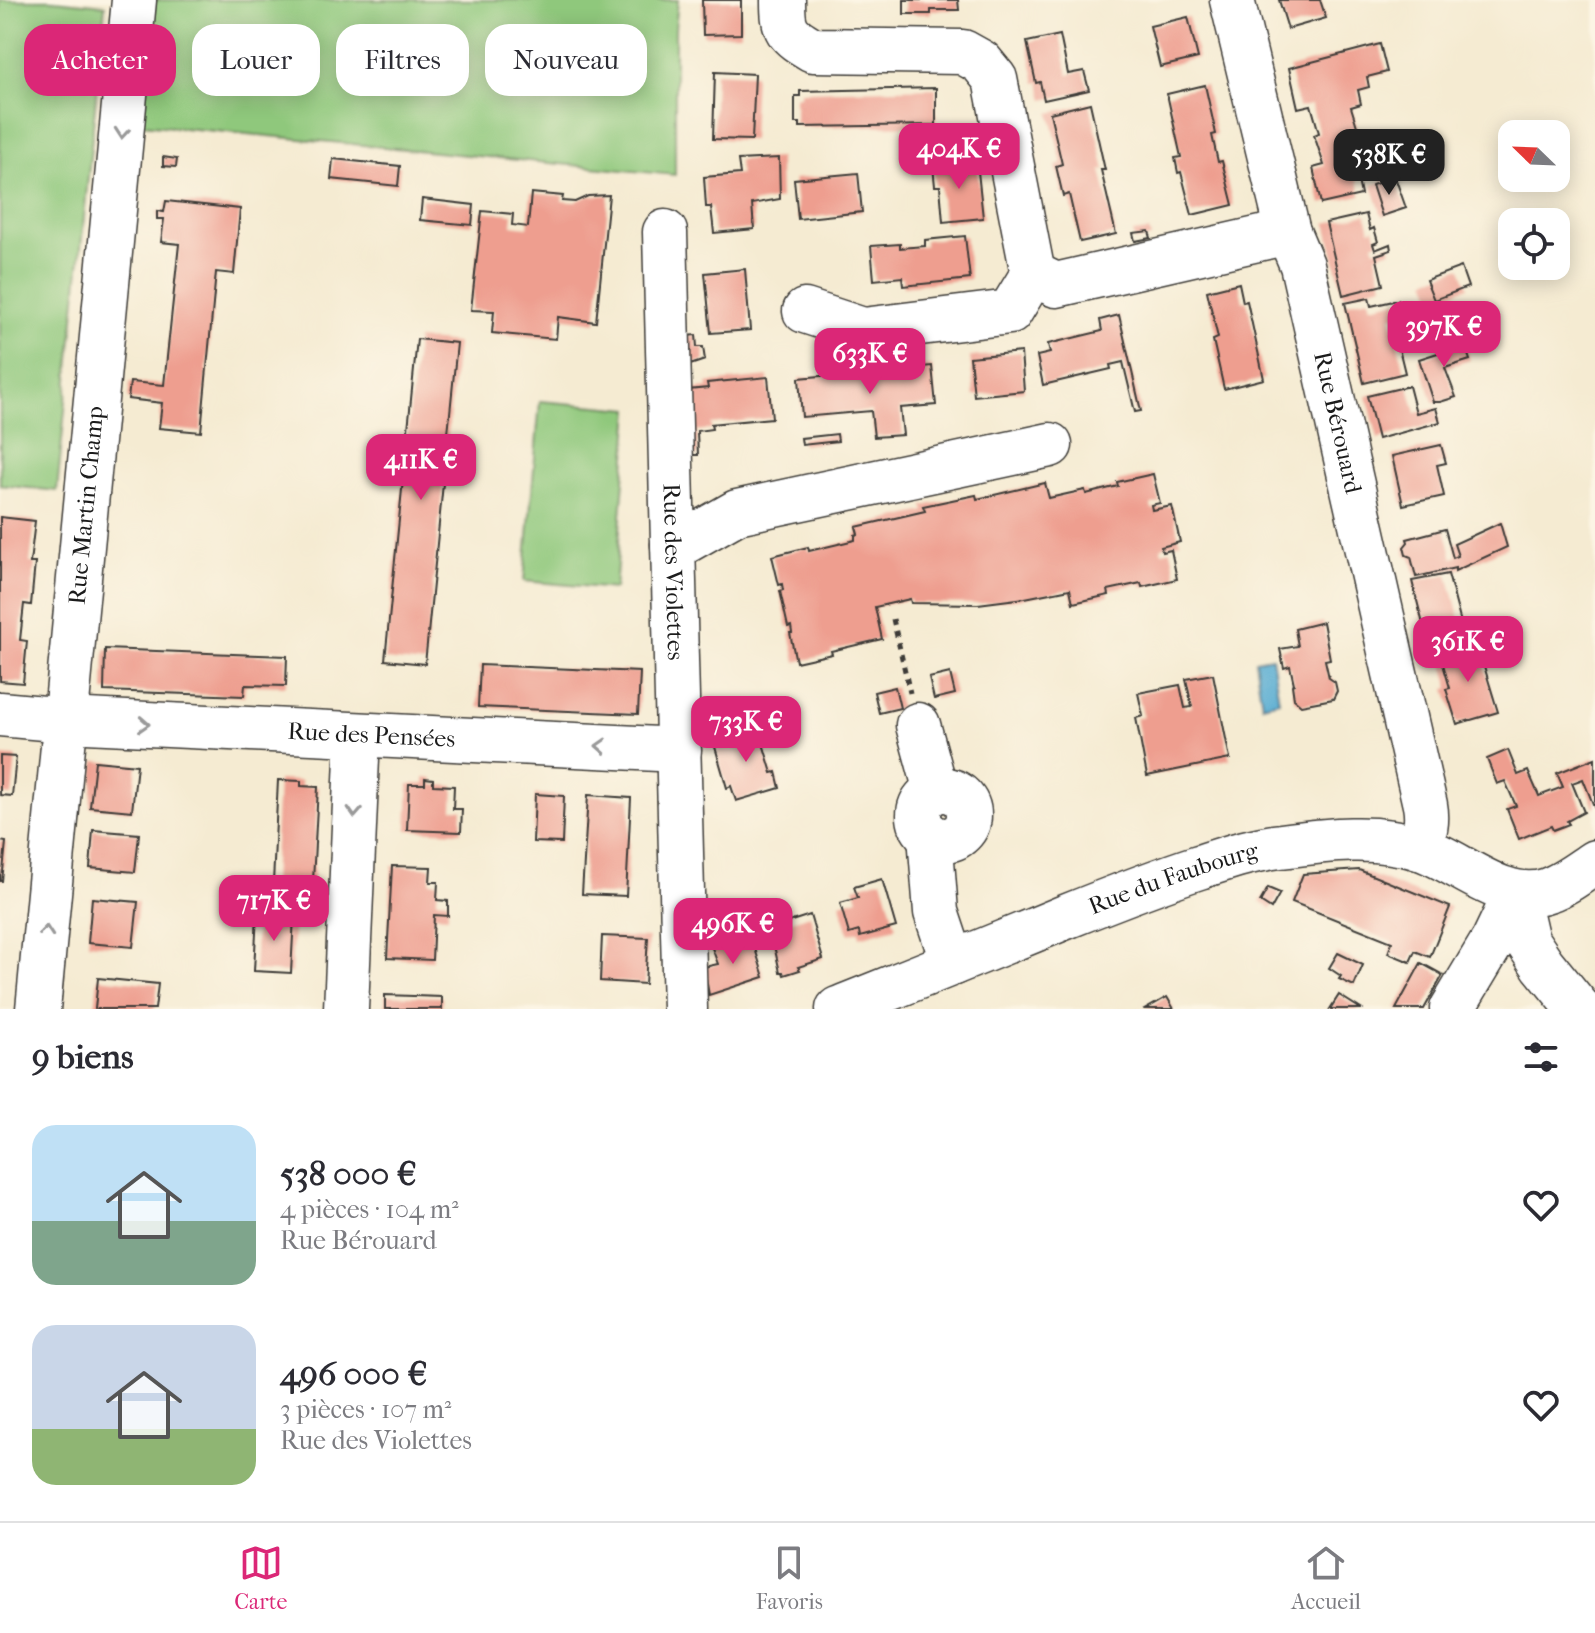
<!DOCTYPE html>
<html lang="fr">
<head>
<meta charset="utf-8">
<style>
  :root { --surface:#fff; --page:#f7f7f7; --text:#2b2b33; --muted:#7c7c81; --line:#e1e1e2; --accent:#db2777 }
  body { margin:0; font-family:"IM FELL French Canon",serif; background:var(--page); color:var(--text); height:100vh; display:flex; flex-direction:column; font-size:30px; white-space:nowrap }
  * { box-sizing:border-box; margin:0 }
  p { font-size:26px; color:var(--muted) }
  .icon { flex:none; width:44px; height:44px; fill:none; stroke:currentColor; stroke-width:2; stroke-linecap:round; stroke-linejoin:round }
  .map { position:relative; height:1009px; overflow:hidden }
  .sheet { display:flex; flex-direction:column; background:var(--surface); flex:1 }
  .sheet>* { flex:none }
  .hud { position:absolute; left:24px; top:24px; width:800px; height:72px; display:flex; gap:16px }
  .needle { width:52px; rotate:293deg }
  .tools { position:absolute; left:1498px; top:120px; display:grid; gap:16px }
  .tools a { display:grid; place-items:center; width:72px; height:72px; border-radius:16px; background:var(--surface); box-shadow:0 4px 20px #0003; font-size:40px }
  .price { position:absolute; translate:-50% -68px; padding:0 18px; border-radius:16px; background:var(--accent); color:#fff; font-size:26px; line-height:52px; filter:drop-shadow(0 2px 4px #0008) }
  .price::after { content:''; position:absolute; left:50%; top:48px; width:24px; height:18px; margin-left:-12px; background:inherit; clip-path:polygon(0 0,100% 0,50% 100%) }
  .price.active { background:#222; color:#fff }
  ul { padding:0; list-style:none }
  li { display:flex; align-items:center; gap:24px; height:200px; padding:0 32px }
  li span { display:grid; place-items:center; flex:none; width:224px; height:160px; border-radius:24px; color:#555 }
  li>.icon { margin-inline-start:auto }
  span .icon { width:96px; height:96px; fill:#fffc; stroke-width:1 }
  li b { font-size:34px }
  h2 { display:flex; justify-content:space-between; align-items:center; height:96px; padding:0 32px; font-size:34px }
  .pill { padding:0 28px; border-radius:24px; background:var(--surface); box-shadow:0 4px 20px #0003; font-size:28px; line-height:72px }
  .pill.active { background:var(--accent); color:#fff }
  .tabs { display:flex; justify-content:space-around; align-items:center; height:112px; border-top:2px solid var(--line); background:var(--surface); font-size:22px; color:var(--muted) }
  .tabs a { display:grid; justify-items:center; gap:4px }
  .tabs .active { color:var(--accent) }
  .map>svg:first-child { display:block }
</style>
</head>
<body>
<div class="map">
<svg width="1595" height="1009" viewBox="0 0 1595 1009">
  <rect width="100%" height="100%" fill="#fcf5e5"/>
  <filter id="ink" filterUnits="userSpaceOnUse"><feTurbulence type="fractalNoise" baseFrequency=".0125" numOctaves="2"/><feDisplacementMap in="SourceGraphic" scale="16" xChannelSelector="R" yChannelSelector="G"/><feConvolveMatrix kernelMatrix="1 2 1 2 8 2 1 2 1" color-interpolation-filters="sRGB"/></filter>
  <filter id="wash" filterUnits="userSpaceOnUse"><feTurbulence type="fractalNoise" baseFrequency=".006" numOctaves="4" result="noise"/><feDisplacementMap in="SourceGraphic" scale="32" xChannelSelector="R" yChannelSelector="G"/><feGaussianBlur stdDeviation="1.8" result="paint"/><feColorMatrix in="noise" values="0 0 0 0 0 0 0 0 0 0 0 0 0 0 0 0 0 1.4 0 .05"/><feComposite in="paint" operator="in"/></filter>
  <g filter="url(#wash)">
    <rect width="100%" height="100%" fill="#f5ebd2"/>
    <g fill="#8fc87b" stroke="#56724c" stroke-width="2">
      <polygon points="0,0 51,0 105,5 57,491 0,485"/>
      <polygon points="154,0 678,0 675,30 675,175 142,124"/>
      <polygon points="540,401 630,409 615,589 524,581"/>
    </g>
    <polygon fill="#56acd2" stroke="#396477" stroke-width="2" points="1272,657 1279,701 1262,705 1255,660"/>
    <g id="blocks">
      <g fill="#ee9e8f">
        <polygon points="702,0 741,0 741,34 703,35"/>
        <polygon points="904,0 958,0 959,10 931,10 931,14 904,14"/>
        <polygon points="1279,0 1320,0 1326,18 1288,29"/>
        <polygon points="1188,17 1198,58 1160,67 1150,26"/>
        <polygon points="1060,35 1068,74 1084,71 1089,90 1044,100 1040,82 1036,83 1027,42"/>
        <polygon points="1380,44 1387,72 1367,77 1369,87 1358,90 1361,104 1351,107 1365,152 1353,156 1361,195 1321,204 1313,168 1324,165 1314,135 1319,133 1311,105 1298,108 1289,68"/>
        <polygon points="715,72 755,74 752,140 713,139"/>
        <polygon points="1205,85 1216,134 1212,135 1218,162 1222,161 1233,205 1192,215 1181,172 1178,173 1175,158 1181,157 1167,94"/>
        <polygon points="936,88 936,125 800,127 800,123 795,123 795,96 800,96 800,91"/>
        <polygon points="1090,103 1105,170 1101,170 1116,234 1080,242 1069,194 1063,196 1056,166 1062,164 1050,113"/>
        <polygon points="163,157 177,159 176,167 163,166"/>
        <polygon points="779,158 780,199 752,204 754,229 714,233 711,207 706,207 704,177 740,174 738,160"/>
        <polygon points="333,159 400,166 398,186 331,179"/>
        <polygon points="977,162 983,218 943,222 940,186 935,186 933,166"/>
        <polygon points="858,173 862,212 798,219 794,179"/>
        <polygon points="1395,177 1406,208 1382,216 1372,185"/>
        <polygon points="531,193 563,196 562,201 575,202 588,196 609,195 596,322 558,317 556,339 492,333 494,311 471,310 482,211 513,214 512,225 528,227"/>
        <polygon points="422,199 474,205 472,225 420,220"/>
        <polygon points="166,201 240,209 234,274 216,272 201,432 159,428 162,403 128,399 130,382 164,385 179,244 161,242 164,219 157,219 157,211 164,212"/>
        <polygon points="1366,214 1370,230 1374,228 1378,242 1373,244 1375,250 1390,244 1391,250 1376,255 1383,285 1343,295 1326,223"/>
        <polygon points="1149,231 1151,238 1135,241 1133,233"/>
        <polygon points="965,236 970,279 903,286 902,277 874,280 871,246 900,244 900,248 925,246 925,240"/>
        <polygon points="1461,267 1468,287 1434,300 1426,280"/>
        <polygon points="745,269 750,330 711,333 705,273"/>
        <polygon points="1239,283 1243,302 1247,301 1264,379 1224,389 1213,340 1218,338 1207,291"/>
        <polygon points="1369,298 1371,306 1398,300 1401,314 1391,316 1405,373 1364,383 1345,303"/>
        <polygon points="1119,315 1141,411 1135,412 1123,362 1110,365 1111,369 1043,385 1037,356 1050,353 1048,344 1102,331 1100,320"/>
        <polygon points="696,335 697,347 703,347 705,360 687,366 687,336"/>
        <polygon points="1461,335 1470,360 1445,368 1456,397 1440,402 1433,402 1419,359 1447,350 1444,341"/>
        <polygon points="417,339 457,343 425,664 385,660"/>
        <polygon points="1021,352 1024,391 974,396 970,357"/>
        <polygon points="932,366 936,405 900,408 903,435 874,437 871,411 802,417 799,378"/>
        <polygon points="768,377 772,418 711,424 712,429 697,431 698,455 689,455 688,390 708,388 707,383"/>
        <polygon points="1409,386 1416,413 1436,408 1440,422 1378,439 1367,396"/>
        <polygon points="837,434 838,441 802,445 801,438"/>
        <polygon points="1441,445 1446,463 1437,465 1444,496 1403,505 1392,456"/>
        <polygon points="1153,474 1160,503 1151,505 1152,510 1172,506 1180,542 1161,547 1162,552 1171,550 1177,579 1142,587 1141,583 1108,590 1109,595 1073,603 1070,589 1025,598 978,604 911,603 910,599 875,607 882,639 831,651 832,654 796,662 790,633 792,633 791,626 788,627 780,591 783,590 782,584 779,585 772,556 808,547 809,551 855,540 855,535 858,534 856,527 925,511 923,506 976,495 977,499 1045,483 1049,498 1085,490 1086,494 1118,486 1117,482"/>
        <polygon points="0,517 35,521 30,563 35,563 31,605 24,604 20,640 27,641 23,683 0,681"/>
        <polygon points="1500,523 1507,547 1455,571 1455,568 1416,577 1411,557 1406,555 1404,547 1408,542 1407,539 1445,529 1453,558 1458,556 1454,544"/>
        <polygon points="1448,574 1461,623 1425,632 1412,581"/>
        <polygon points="1323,622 1330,659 1325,660 1329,678 1335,682 1337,691 1333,699 1301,705 1294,699 1292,685 1294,684 1290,666 1284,668 1280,649 1298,646 1295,629"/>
        <polygon points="1477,643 1498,712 1457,724 1446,689 1450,688 1440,654"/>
        <polygon points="105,649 287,656 286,686 245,685 244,696 104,691"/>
        <polygon points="480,665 640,672 638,714 478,707"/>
        <polygon points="950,673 955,694 934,699 929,678"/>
        <polygon points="1213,674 1230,759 1147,776 1136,718 1143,716 1138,693 1180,685 1185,708 1192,707 1186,679"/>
        <polygon points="895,687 900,708 879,713 874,692"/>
        <polygon points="758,727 772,773 776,772 780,788 736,801 731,786 727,788 713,740"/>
        <polygon points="1508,750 1518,775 1528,771 1539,796 1563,787 1557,773 1595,758 1595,809 1583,779 1572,783 1584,812 1567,821 1569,824 1553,830 1551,826 1519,839 1507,809 1516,806 1505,781 1497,784 1487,759"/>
        <polygon points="0,756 16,757 12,796 0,795"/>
        <polygon points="95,761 137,765 132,811 90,807"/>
        <polygon points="425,778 433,779 433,785 454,786 453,809 462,809 461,832 407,830 409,784 425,784"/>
        <polygon points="278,780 301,781 301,786 318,787 313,881 296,880 295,884 273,883"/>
        <polygon points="535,794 564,796 562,843 533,842"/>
        <polygon points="588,795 631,798 626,896 582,894"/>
        <polygon points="93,830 139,834 135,872 90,868"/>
        <polygon points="0,841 6,842 2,881 0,881"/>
        <polygon points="392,866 431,867 430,882 438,882 437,900 448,901 448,916 434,915 432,960 387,958"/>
        <polygon points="1359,870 1450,907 1430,957 1415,951 1410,962 1388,953 1392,942 1292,902 1303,874"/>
        <polygon points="882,879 896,927 860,937 859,931 849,934 840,903 858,898 854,887"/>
        <polygon points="1268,888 1280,893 1271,909 1260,902"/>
        <polygon points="92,898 138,902 133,947 88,943"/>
        <polygon points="766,909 769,925 759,928 755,912"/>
        <polygon points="257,913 294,916 291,973 254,971"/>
        <polygon points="810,915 823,959 798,967 800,970 784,975 783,972 780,972 770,928"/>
        <polygon points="602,936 648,938 645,984 600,981"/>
        <polygon points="751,936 764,977 709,995 704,967 718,964 712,948"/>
        <polygon points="1338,953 1363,965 1354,986 1339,979 1341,976 1329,968"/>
        <polygon points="1421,963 1443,975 1424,1009 1396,1009"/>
        <polygon points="98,978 158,984 155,1009 95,1009"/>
        <polygon points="385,995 442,997 442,1009 385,1009"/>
        <polygon points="1339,995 1361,1009 1330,1009"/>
        <polygon points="1167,997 1174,1009 1146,1009"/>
      </g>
    </g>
  </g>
  <g filter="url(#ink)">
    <use href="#blocks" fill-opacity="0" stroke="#3d3b37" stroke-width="2"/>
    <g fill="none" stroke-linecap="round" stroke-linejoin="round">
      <defs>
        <g id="minor">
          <path d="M783,0C783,31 786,34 813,50L963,52L981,62L995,79L1033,274"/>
          <path id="s1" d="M1232,0L1288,232L1302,265L1425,805C1428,821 1425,833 1419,848"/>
          <path id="s2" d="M665,232L685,1009"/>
          <polyline points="805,311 863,330 1010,312 1033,274 1056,285 1288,232"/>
          <polyline points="673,545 686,541 737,512 1050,445"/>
          <path id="s3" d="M0,714L66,720L679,750"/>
          <polyline points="918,725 936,791"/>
          <circle cx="944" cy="815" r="25"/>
          <polyline points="930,835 936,912 953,963"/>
          <polyline points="1516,893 1527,941 1543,965 1579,1009"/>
          <path id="s4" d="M38,1009L134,0"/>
          <polyline points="346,1009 358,735"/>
          <polyline points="1452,1009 1494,939 1516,893"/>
        </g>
        <g id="major">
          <path id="s5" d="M838,1009C913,979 989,949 1063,918C1108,900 1153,882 1199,867C1227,858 1253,849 1281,846C1327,840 1375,834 1420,848C1460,861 1505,906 1548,890C1565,884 1580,872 1595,862"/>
        </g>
      </defs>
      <use href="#minor" stroke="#3d3b37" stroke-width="47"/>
      <use href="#major" stroke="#3d3b37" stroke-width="47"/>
      <polyline stroke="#3d3b37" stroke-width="5" stroke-dasharray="6 6" stroke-linecap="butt" points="893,619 910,693"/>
      <use href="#minor" stroke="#fff" stroke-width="44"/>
      <use href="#major" stroke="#fff" stroke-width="44"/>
    </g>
    <defs><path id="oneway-chevron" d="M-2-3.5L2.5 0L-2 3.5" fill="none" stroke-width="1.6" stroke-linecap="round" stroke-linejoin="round" transform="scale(2)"/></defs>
    <g stroke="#999">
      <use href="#oneway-chevron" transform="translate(122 133) rotate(95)"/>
      <use href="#oneway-chevron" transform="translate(144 724) rotate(3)"/>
      <use href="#oneway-chevron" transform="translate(601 746) rotate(-177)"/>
      <use href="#oneway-chevron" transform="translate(355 812) rotate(93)"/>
      <use href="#oneway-chevron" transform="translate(46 931) rotate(-85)"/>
    </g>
  </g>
  <g text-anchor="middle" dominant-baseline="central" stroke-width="7" stroke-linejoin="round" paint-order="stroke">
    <g font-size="24" fill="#1c1c1c" stroke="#fcf5e5">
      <text stroke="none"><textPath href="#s1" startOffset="436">Rue Bérouard</textPath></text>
      <text stroke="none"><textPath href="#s4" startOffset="506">Rue Martin Champ</textPath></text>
      <text stroke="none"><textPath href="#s2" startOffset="340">Rue des Violettes</textPath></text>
      <text stroke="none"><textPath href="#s3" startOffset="372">Rue des Pensées</textPath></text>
      <text stroke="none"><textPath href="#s5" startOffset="360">Rue du Faubourg</textPath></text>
    </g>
  </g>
</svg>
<div class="tools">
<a><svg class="needle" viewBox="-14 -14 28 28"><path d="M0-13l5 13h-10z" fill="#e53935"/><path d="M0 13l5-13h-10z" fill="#7c7c81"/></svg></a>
<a><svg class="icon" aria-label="locate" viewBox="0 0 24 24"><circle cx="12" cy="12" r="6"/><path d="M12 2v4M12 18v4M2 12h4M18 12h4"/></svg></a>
</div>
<b class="price" style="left:959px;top:191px">404K €</b>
<b class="price active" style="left:1389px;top:197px">538K €</b>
<b class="price" style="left:1444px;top:369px">397K €</b>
<b class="price" style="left:870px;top:396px">633K €</b>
<b class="price" style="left:421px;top:502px">411K €</b>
<b class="price" style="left:1468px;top:684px">361K €</b>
<b class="price" style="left:746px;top:764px">733K €</b>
<b class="price" style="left:274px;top:943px">717K €</b>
<b class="price" style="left:733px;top:966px">496K €</b>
<div class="hud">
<a class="pill active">Acheter</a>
<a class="pill">Louer</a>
<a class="pill">Filtres</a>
<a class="pill">Nouveau</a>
</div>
</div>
<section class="sheet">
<h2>9 biens<svg class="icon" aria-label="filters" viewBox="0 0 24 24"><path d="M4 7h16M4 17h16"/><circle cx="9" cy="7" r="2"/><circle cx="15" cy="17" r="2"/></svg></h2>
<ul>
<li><span style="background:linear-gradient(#bfe0f5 60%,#7fa58c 0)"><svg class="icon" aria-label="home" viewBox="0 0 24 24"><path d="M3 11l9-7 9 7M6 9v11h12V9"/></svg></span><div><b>538 000 €</b><p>4 pièces · 104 m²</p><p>Rue Bérouard</p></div><svg class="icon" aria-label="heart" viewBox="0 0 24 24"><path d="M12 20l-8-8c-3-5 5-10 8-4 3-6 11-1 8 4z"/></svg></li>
<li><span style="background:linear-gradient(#c9d6e8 65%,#8fb573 0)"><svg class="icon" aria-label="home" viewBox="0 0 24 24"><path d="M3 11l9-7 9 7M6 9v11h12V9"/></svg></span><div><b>496 000 €</b><p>3 pièces · 107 m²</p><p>Rue des Violettes</p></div><svg class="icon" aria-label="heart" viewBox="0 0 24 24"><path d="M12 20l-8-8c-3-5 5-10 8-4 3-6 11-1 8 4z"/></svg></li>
</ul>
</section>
<nav class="tabs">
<a class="active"><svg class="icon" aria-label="map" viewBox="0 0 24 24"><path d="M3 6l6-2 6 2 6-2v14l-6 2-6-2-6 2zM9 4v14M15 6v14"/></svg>Carte</a>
<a><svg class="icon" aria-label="saved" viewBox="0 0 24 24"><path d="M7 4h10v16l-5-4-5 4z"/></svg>Favoris</a>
<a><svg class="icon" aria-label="home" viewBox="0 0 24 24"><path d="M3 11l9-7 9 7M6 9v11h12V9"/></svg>Accueil</a>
</nav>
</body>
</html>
